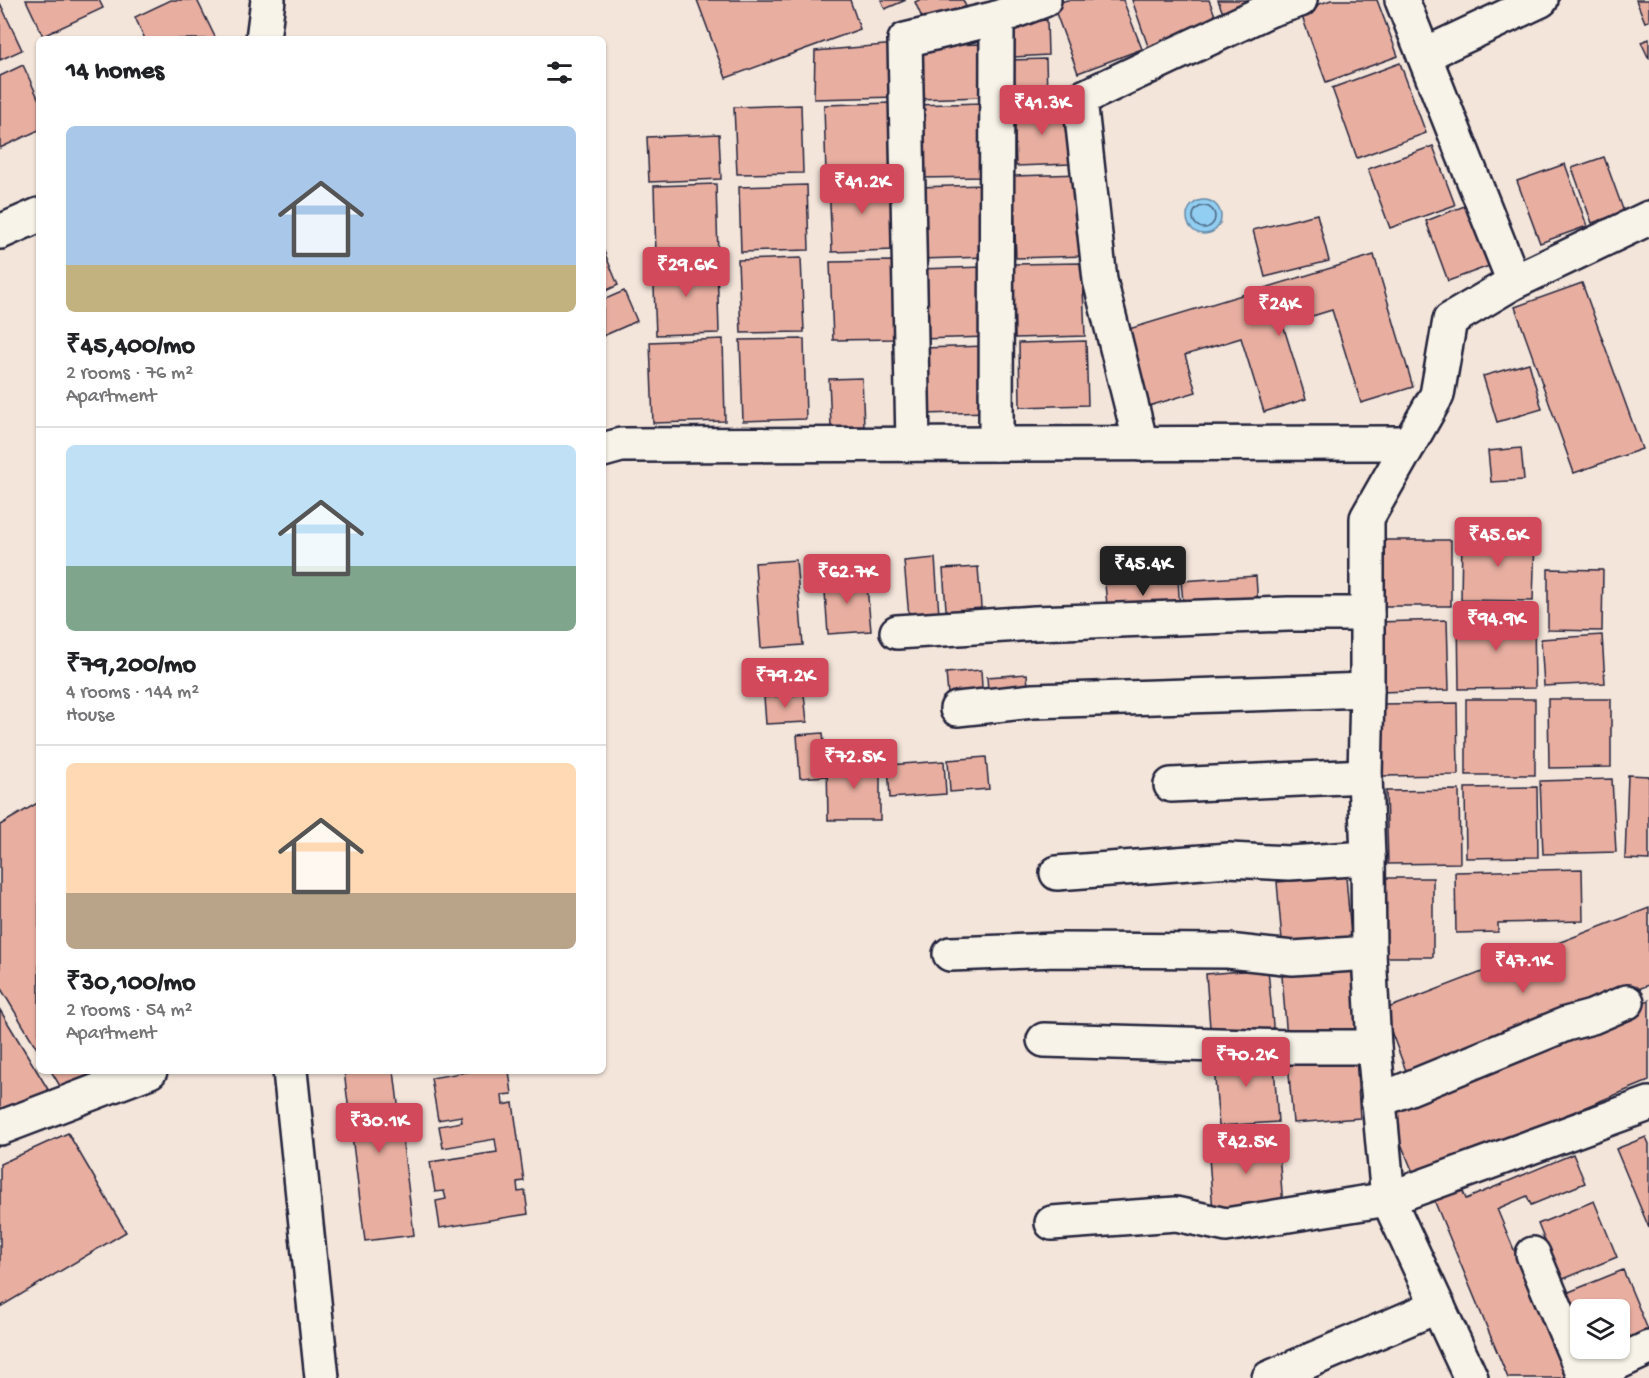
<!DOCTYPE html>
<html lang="en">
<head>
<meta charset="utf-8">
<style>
  :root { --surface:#fff; --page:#f6f6f6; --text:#202124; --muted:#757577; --line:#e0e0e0; --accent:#d1495b }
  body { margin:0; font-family:"Gochi Hand",sans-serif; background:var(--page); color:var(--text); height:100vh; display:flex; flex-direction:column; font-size:22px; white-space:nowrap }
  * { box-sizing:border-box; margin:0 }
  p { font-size:20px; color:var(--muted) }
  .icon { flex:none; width:33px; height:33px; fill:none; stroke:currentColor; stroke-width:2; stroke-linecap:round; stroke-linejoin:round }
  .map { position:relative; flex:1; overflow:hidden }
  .drawer { position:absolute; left:36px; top:36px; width:570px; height:1038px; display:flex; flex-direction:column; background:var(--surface); border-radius:9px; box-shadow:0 2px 4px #0004 }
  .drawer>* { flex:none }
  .buttons { position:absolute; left:1570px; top:1299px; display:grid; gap:12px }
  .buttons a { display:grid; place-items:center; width:60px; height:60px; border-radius:9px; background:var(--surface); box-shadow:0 2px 4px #0004; font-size:30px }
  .price { position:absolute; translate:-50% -51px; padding:0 14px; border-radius:6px; background:var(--accent); color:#fff; font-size:20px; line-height:39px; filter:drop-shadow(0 2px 3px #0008) }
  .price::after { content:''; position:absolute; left:50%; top:36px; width:18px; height:14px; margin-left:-9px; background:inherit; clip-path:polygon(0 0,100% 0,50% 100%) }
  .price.current { background:#222; color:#fff }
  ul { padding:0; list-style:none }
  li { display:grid; align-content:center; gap:12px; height:318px; padding:0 30px }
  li+li { border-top:2px solid var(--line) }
  li span { display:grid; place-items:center; height:186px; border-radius:9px; color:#555 }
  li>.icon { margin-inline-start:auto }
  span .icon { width:108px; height:108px; fill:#fffc; stroke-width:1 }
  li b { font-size:26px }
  h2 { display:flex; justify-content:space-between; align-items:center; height:72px; padding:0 30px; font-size:26px }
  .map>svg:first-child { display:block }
</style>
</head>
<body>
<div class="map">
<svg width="1649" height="1378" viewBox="0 0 1649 1378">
  <rect width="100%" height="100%" fill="#f4e5da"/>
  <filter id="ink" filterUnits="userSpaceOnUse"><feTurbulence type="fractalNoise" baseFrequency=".0167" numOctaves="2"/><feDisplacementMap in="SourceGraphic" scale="12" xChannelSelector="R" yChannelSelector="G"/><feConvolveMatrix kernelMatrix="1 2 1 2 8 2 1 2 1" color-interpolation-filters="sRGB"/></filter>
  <g filter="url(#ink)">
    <circle fill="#91cef1" stroke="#6589a8" stroke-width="1.5" cx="1204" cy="217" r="17"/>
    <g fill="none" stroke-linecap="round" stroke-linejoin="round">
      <circle stroke="#4e6784" stroke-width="1.5" cx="1204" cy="217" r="11"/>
    </g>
    <g fill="#e8afa1" stroke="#22223b" stroke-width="1.5">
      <polygon points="26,0 99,0 103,8 43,36"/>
      <polygon points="171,0 197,0 216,39 145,39 135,17"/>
      <polygon points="697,0 850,0 860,29 726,78"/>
      <polygon points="881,0 906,0 885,9"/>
      <polygon points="919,0 963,0 968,11 927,29 915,2"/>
      <polygon points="1067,0 1123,0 1142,49 1078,73 1053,5"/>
      <polygon points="1132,0 1209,0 1218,23 1149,49"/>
      <polygon points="1218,0 1266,0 1224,16"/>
      <polygon points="1331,0 1377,0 1398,56 1326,82 1300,11"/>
      <polygon points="1636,0 1649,0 1649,21 1645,22"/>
      <polygon points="0,3 22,50 0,60"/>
      <polygon points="1047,20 1048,55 1014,57 1012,21"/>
      <polygon points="1649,39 1649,59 1641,42"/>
      <polygon points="896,44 898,97 814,99 815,51"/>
      <polygon points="982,44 984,97 916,99 914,46"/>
      <polygon points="1046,59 1047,95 1012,96 1011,60"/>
      <polygon points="1400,63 1426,133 1357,158 1332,88"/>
      <polygon points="23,65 39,100 39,130 0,148 0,76"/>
      <polygon points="892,103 895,174 826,175 824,105"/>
      <polygon points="983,103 986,177 918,178 915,105"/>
      <polygon points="801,105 803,173 737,174 734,107"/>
      <polygon points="1069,105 1071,164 1016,166 1014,107"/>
      <polygon points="719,134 721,179 649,182 647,137"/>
      <polygon points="1433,146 1455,205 1390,228 1368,169"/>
      <polygon points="1604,157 1624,212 1592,223 1572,168"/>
      <polygon points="1565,164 1587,226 1540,243 1517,181"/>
      <polygon points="1083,174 1086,256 1016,258 1013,176"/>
      <polygon points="893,179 895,250 832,252 829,181"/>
      <polygon points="716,184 718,255 656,256 654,186"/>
      <polygon points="807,185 809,250 741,252 739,187"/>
      <polygon points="984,185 987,257 921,259 918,187"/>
      <polygon points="1467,205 1489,266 1448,281 1426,221"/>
      <polygon points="1317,214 1329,261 1265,277 1253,230"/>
      <polygon points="603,249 618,285 603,292"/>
      <polygon points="1374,255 1413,387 1361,403 1332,310 1283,325 1306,399 1264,412 1241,338 1185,355 1196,392 1142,408 1129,329"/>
      <polygon points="801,258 804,332 741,333 738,260"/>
      <polygon points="717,261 719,333 656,335 653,263"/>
      <polygon points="893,261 896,339 833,340 830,262"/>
      <polygon points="1082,263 1085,336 1015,338 1013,264"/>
      <polygon points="984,267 987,337 920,339 918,269"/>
      <polygon points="1582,283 1642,449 1574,473 1515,307"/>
      <polygon points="624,291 637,321 603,336 603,300"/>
      <polygon points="723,339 725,421 653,423 650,342"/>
      <polygon points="804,339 806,419 743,421 740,340"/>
      <polygon points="1086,341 1088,405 1020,407 1019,343"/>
      <polygon points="986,346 988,412 925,414 923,348"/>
      <polygon points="1529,363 1542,409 1497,422 1483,376"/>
      <polygon points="862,378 864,426 831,427 829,379"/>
      <polygon points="1521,448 1524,480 1491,482 1488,451"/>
      <polygon points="1462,536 1535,537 1533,601 1461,600"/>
      <rect x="1379" y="540" width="72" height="66"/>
      <polygon points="935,558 939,615 909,617 904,561"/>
      <polygon points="796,560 803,645 761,648 755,563"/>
      <polygon points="978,567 982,620 947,622 943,569"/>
      <polygon points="1548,569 1603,570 1602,631 1548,630"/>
      <polygon points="866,575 871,631 828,634 824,578"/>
      <polygon points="1256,576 1258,607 1184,612 1181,581"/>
      <polygon points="1178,579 1180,611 1108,616 1105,584"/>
      <polygon points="1458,616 1534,616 1535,688 1459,689"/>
      <polygon points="1447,620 1449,690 1379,692 1377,622"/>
      <polygon points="1602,635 1605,683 1544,686 1541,639"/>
      <polygon points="981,670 983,703 949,706 946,673"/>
      <polygon points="1027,674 1029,700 989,703 987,677"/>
      <polygon points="804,694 807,722 766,724 764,697"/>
      <rect x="1466" y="699" width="69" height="76"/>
      <polygon points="1548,699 1611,699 1611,767 1549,768"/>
      <polygon points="1457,703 1458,775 1380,776 1379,704"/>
      <polygon points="823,733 827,776 800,778 797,735"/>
      <polygon points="986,757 989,789 950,792 948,760"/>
      <polygon points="880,760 880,820 828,820 827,761"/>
      <polygon points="944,761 946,794 890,798 888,765"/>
      <polygon points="1628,775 1649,776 1649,860 1625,859"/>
      <polygon points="1612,779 1616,852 1543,854 1540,781"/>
      <polygon points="1537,787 1538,857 1466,858 1465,788"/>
      <polygon points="1459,790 1460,863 1388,864 1386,791"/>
      <polygon points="39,802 39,1052 0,987 0,825"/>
      <polygon points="1582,869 1583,921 1498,923 1498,932 1456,933 1455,872"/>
      <polygon points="1346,877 1352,947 1283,952 1277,882"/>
      <rect x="1385" y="878" width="48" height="79"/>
      <polygon points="1649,908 1649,985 1408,1076 1383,1010"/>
      <polygon points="1268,969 1274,1037 1211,1041 1206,974"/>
      <polygon points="1352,971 1357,1034 1287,1039 1282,976"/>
      <polygon points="1649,1000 1649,1081 1415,1177 1386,1108"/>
      <polygon points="0,1010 52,1096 0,1119"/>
      <polygon points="1273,1051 1278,1122 1219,1126 1213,1055"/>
      <polygon points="1356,1057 1360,1118 1293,1123 1288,1062"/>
      <polygon points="51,1071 120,1071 63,1091"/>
      <polygon points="344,1071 394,1071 414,1235 365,1241"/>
      <polygon points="472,1071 509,1071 512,1094 502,1095 503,1105 513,1103 524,1181 517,1182 518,1192 525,1191 528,1214 440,1228 436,1201 446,1199 444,1191 435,1192 430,1162 497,1152 495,1139 443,1148 439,1126 462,1122 461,1116 438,1120 431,1078"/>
      <polygon points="68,1133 126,1232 0,1307 0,1164"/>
      <polygon points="1646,1137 1649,1144 1649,1228 1616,1149"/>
      <polygon points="1278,1138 1283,1207 1213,1212 1208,1143"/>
      <polygon points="1573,1154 1585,1183 1531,1205 1527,1196 1497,1209 1567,1377 1564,1378 1508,1378 1434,1200 1462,1189 1466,1199"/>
      <polygon points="1594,1201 1617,1257 1561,1280 1538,1224"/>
      <polygon points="1623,1270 1649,1332 1620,1344 1620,1310 1581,1310 1581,1335 1564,1294"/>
      <polygon points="1587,1348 1610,1348 1590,1357"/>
    </g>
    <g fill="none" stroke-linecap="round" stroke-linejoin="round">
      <defs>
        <g id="minor">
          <polyline points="1402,0 1514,282"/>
          <polyline points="263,39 268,0"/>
          <polyline points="1424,55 1541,0"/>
          <polyline points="0,232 39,215"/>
          <polyline points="913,444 905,40 997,18"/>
          <polyline points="996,444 997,18 1044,0"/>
          <polyline points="1141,444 1100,280 1080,99 1269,10 1300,0"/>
          <polyline points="603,450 621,445 1410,443"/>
          <polyline points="897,632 1035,623 1288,614 1367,614"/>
          <polyline points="957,709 1033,701 1367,690"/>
          <polyline points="1171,785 1365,776"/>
          <polyline points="1057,873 1229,860 1289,863 1368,858"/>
          <polyline points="950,954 1057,950 1228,951 1293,958 1369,953"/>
          <polyline points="1044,1040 1290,1047 1374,1047"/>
          <polyline points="290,1071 322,1378"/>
          <polyline points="1378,1101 1566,1024 1592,1017 1627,1002"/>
          <polyline points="0,1128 150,1071"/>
          <polyline points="1052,1223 1176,1214 1226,1225 1388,1199 1649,1104"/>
          <polyline points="1533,1254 1585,1378"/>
          <polyline points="1269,1378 1438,1306"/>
          <polyline points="1471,1378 1388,1199 1374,1047 1369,953 1368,858 1365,776 1367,690 1367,518 1437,395 1450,320 1514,282 1649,218"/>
          <polyline points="1585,1378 1649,1348"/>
        </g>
      </defs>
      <use href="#minor" stroke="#22223b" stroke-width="38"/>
      <use href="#minor" stroke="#f7f3e8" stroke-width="33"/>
    </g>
  </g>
</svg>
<div class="buttons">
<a><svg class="icon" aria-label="layers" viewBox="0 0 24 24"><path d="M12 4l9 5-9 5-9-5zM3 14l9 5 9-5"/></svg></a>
</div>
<b class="price" style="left:1042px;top:136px">₹41.3K</b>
<b class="price" style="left:862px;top:215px">₹41.2K</b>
<b class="price" style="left:686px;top:298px">₹29.6K</b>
<b class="price" style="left:1279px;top:337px">₹24K</b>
<b class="price" style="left:1498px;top:568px">₹45.6K</b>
<b class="price current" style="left:1143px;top:597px">₹45.4K</b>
<b class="price" style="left:847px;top:605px">₹62.7K</b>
<b class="price" style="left:1496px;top:652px">₹94.9K</b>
<b class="price" style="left:785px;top:709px">₹79.2K</b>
<b class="price" style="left:854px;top:790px">₹72.5K</b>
<b class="price" style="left:1523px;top:994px">₹47.1K</b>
<b class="price" style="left:1246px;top:1088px">₹70.2K</b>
<b class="price" style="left:379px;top:1154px">₹30.1K</b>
<b class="price" style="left:1246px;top:1175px">₹42.5K</b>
<section class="drawer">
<h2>14 homes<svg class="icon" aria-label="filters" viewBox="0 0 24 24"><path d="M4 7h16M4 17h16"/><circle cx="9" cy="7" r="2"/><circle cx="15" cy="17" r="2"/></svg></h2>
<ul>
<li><span style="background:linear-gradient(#a9c7e8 75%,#c2b280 0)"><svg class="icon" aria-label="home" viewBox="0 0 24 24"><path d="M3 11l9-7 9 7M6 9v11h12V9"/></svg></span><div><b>₹45,400/mo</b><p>2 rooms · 76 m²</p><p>Apartment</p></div></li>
<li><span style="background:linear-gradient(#bfe0f5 65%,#7fa58c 0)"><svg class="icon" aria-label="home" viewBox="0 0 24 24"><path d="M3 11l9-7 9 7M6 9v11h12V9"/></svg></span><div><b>₹79,200/mo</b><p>4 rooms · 144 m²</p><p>House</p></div></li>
<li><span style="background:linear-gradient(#ffd9b3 70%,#b9a48a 0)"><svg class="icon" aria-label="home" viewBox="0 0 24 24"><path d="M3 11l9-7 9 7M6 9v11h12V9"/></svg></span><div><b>₹30,100/mo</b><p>2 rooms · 54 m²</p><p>Apartment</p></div></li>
</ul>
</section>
</div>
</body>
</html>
